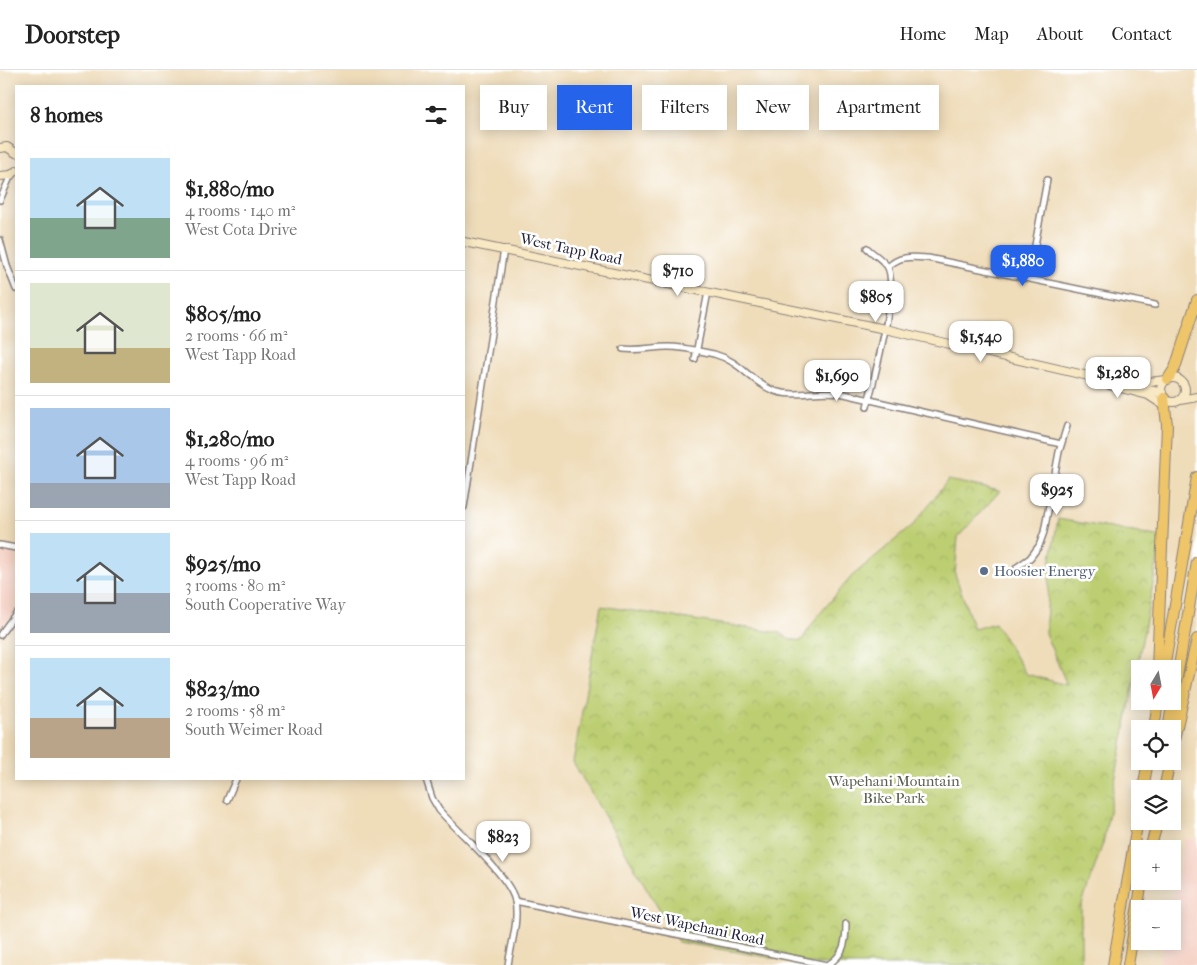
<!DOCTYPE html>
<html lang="en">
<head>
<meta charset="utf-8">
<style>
  :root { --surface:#fff; --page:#f2f2f2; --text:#222; --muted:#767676; --line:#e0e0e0; --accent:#2563eb }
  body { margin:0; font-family:"IM FELL French Canon",serif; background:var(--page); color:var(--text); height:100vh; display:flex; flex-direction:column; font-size:19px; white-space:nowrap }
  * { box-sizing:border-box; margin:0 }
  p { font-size:16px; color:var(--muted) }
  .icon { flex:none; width:28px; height:28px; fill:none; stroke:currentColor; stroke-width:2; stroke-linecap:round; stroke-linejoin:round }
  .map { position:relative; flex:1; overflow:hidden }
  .sheet { position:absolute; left:15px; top:15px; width:450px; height:695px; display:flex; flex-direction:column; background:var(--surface); border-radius:0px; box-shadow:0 2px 12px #0003 }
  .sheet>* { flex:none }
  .hud { position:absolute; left:480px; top:15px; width:475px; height:45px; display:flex; gap:10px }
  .needle { width:32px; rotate:190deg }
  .tools { position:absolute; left:1131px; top:590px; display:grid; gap:10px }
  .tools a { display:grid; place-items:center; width:50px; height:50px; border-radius:0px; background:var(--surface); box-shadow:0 2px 12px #0003; font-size:25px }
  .price { position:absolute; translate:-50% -42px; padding:0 11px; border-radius:10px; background:#fff; color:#222; font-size:16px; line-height:32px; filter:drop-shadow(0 1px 2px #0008) }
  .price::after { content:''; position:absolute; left:50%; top:30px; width:15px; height:11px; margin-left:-8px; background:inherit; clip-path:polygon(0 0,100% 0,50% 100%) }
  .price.selected { background:var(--accent); color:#fff }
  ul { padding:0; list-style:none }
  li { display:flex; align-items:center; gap:15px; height:125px; padding:0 15px }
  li+li { border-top:1px solid var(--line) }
  li span { display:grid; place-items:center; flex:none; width:140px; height:100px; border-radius:0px; color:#555 }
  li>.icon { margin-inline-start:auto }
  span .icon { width:60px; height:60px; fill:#fffc; stroke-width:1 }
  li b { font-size:21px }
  h2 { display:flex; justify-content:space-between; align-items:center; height:60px; padding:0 15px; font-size:21px }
  .pill { padding:0 18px; border-radius:0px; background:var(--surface); box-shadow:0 2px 12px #0003; font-size:18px; line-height:45px }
  .pill.selected { background:var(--accent); color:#fff }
  header { display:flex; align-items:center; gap:30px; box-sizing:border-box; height:70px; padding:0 25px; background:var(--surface); border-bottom:1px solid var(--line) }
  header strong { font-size:24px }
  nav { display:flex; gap:28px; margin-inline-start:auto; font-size:18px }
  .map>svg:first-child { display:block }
</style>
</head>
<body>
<header>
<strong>Doorstep</strong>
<nav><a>Home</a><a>Map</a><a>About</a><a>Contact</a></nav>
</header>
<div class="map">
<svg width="1197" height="895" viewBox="0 0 1197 895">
  <defs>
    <pattern id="park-crowns" width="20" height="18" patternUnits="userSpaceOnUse" patternTransform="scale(1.25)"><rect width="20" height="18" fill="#bcce71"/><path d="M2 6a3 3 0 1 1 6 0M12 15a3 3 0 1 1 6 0" fill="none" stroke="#a1b163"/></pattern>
  </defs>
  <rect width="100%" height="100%" fill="#fff"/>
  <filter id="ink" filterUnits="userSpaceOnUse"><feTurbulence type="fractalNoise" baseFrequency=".02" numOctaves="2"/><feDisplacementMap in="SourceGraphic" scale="10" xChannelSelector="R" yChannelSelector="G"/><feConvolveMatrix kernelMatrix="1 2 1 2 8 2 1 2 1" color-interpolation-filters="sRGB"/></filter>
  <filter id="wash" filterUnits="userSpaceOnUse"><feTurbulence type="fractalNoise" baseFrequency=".0096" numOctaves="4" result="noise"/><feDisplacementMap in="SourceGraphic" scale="20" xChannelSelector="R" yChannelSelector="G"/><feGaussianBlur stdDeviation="1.12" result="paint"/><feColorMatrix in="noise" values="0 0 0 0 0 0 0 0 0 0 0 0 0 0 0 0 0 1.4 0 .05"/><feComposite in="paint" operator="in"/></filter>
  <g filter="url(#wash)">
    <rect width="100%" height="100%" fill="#efdcb9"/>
    <g fill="#f6d1c5">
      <polygon points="0,476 16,479 16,541 0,559"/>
      <polygon points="1185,768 1197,770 1197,895 1159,895 1164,871 1172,871 1172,839 1171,839"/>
    </g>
    <polygon fill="url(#park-crowns)" stroke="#6f7856" points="948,410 1000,421 958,467 955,504 974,559 995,553 1026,604 1067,615 1045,563 1051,488 1058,449 1162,467 1103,773 1081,837 1081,895 815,895 678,872 573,692 601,536 781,563 789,569 801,571 817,547 852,506 913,455"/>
  </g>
  <g filter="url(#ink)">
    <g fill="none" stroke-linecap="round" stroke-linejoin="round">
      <defs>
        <g id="street">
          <polyline points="0,130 11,105"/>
          <polyline points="0,170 7,196 16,219"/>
          <path d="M867,178C873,184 882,189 887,196C900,215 873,312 867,337"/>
          <path d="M888,197C900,185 912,187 928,188L1155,235"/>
          <polyline points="1029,208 1047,110"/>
          <path d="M623,279C638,281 653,277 668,277C683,277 699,281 714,284C740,291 749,310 772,320C794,329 817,319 840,323L1061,374"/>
          <polyline points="695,289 708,222"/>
          <polyline points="464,437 504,179"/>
          <polyline points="0,475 16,478"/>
          <polyline points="1017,497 1030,488 1039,476 1044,462 1059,382 1067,356"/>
          <polyline points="0,565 16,543"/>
          <path d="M426,709L432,728L439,740C457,761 510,806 515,831C519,851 511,875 508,895"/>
          <polyline points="227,730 236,709"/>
          <path d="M515,831L827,895C844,886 846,872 846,854"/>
        </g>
        <g id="secondary">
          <polyline points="0,78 7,77 16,83"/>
          <polyline points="0,106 11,105 16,101"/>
          <polyline points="464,172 885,259 1162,323"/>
          <circle cx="1173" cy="320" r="12"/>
          <polyline points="1128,310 1149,312 1166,310"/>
          <polyline points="1109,315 1148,325 1165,336"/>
          <polyline points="1180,330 1197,327"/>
        </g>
        <g id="highway">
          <polyline points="1168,309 1175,298 1197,230"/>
          <polyline points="1157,599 1167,355 1164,328"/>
          <polyline points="1164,599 1197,407"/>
          <polyline points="1154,659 1158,631"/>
          <polyline points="1168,659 1197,492"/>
          <polyline points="1172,678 1197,569"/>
          <polyline points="1143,719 1148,691"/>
          <polyline points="1164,719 1170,691"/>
          <polyline points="1150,779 1158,751"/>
          <polyline points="1113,895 1140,738"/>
          <polyline points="1128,895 1142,811"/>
        </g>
      </defs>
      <use href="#street" stroke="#887f7a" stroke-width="8"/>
      <use href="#secondary" stroke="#887f7a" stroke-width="10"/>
      <use href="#highway" stroke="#887f7a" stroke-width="12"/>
      <use href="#street" stroke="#fff" stroke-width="5"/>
      <use href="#secondary" stroke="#f8e8c3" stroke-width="8"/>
      <use href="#highway" stroke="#eec569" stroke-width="10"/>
    </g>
  </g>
  <circle fill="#5c6f8a" stroke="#fff" stroke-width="2" cx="984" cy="501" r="5"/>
  <g text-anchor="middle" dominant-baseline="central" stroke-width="5" stroke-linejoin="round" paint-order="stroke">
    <g font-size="15" fill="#22223b" stroke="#fff">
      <text transform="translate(571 179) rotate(12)">West Tapp Road</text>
      <text transform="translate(697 856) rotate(12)">West Wapehani Road</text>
    </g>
    <g font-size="15" fill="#4e5e75" stroke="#fff" text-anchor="start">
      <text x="994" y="501">Hoosier Energy</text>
    </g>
    <g font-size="15" fill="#585e4e" stroke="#fff">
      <text x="894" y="711">Wapehani Mountain<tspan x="894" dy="17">Bike Park</tspan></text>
    </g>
  </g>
</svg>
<div class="tools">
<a><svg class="needle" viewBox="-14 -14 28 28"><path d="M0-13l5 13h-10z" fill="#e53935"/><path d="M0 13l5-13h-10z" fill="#767676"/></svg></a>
<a><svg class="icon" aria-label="locate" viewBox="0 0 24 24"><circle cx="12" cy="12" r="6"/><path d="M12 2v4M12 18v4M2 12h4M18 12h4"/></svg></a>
<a><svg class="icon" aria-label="layers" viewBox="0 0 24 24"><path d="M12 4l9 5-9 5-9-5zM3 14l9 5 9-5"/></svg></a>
<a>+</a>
<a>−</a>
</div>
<b class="price selected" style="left:1023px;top:217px">$1,880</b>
<b class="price" style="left:678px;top:227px">$710</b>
<b class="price" style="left:876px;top:253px">$805</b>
<b class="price" style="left:981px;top:293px">$1,540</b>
<b class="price" style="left:1118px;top:329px">$1,280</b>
<b class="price" style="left:837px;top:332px">$1,690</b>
<b class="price" style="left:1057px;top:446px">$925</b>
<b class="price" style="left:503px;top:793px">$823</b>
<div class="hud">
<a class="pill">Buy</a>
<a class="pill selected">Rent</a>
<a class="pill">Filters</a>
<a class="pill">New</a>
<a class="pill">Apartment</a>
</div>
<section class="sheet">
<h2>8 homes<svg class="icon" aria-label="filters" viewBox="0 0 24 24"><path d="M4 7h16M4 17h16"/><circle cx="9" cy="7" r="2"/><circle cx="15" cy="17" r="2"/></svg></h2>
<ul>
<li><span style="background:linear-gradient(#bfe0f5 60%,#7fa58c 0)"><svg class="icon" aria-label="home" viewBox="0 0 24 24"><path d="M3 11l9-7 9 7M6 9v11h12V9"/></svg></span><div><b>$1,880/mo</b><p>4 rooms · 140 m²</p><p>West Cota Drive</p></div></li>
<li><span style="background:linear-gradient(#dfe7d0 65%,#c2b280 0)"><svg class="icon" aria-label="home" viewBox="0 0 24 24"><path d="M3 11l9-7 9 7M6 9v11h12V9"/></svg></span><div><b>$805/mo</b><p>2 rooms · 66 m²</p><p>West Tapp Road</p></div></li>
<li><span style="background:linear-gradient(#a9c7e8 75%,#9aa5b1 0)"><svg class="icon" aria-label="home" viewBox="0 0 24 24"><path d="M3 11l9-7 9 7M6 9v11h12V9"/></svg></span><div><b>$1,280/mo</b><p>4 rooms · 96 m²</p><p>West Tapp Road</p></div></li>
<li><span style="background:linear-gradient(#bfe0f5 60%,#9aa5b1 0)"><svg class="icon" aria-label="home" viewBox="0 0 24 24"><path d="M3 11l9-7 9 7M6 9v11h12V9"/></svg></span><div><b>$925/mo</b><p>3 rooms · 80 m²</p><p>South Cooperative Way</p></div></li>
<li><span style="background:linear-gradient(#bfe0f5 60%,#b9a48a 0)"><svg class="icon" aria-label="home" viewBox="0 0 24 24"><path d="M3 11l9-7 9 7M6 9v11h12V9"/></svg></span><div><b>$823/mo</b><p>2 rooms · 58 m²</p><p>South Weimer Road</p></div></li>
</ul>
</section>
</div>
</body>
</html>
